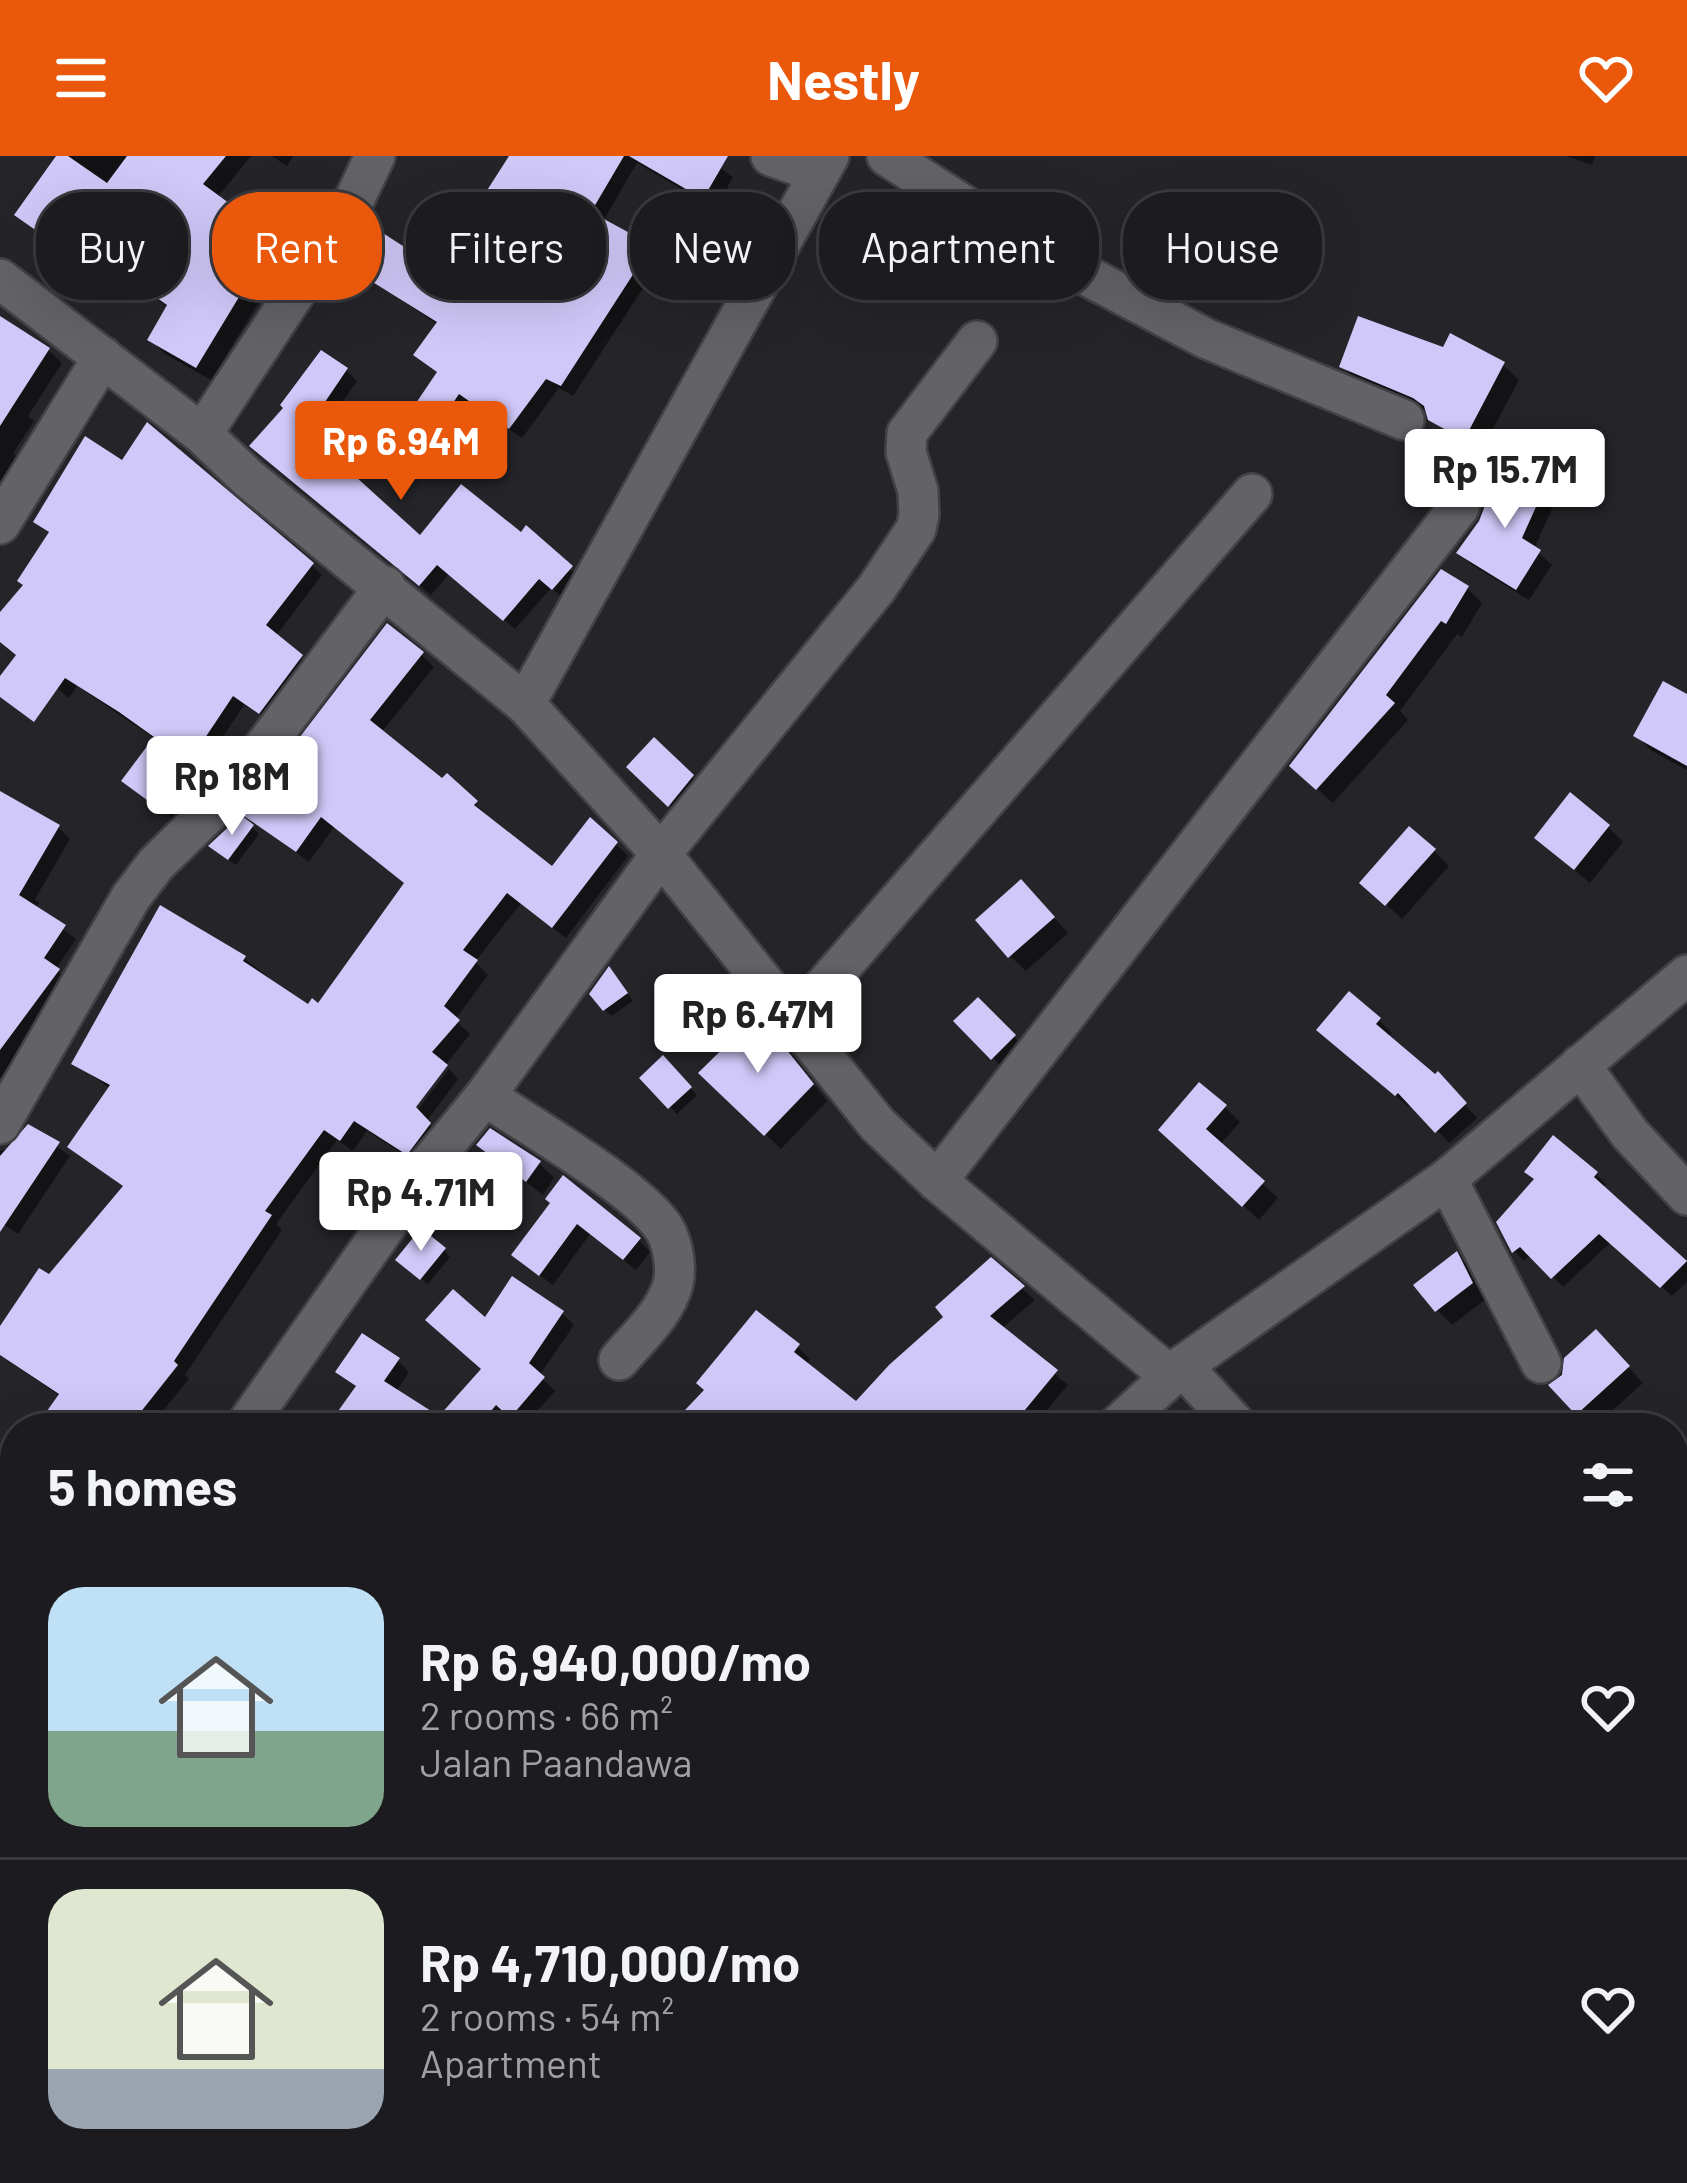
<!DOCTYPE html>
<html lang="en">
<head>
<meta charset="utf-8">
<style>
  :root { --surface:#1c1b1f; --page:#29282c; --text:#f1f3f6; --muted:#a0a1a4; --line:#3a393d; --accent:#ea580c }
  body { margin:0; font-family:Barlow,sans-serif; background:var(--page); color:var(--text); height:100vh; display:flex; flex-direction:column; font-size:45px; white-space:nowrap }
  * { box-sizing:border-box; margin:0 }
  p { font-size:39px; color:var(--muted) }
  .icon { flex:none; width:66px; height:66px; fill:none; stroke:currentColor; stroke-width:2; stroke-linecap:round; stroke-linejoin:round }
  .map { position:relative; flex:1; overflow:hidden }
  .details { position:absolute; left:0px; top:1257px; width:1689px; height:771px; display:flex; flex-direction:column; background:var(--surface); border-radius:48px 48px 0 0; box-shadow:0 12px 48px #0002,0 0 0 3px var(--line) }
  .details>* { flex:none }
  .top-card { position:absolute; left:36px; top:36px; width:1617px; height:108px; display:flex; gap:24px }
  .price { position:absolute; translate:-50% -102px; padding:0 27px; border-radius:12px; background:#fff; color:#222; font-size:39px; line-height:78px; filter:drop-shadow(0 3px 6px #0008) }
  .price::after { content:''; position:absolute; left:50%; top:72px; width:36px; height:27px; margin-left:-18px; background:inherit; clip-path:polygon(0 0,100% 0,50% 100%) }
  .price.current { background:var(--accent); color:#fff }
  ul { padding:0; list-style:none }
  li { display:flex; align-items:center; gap:36px; height:300px; padding:0 48px }
  li+li { border-top:3px solid var(--line) }
  li span { display:grid; place-items:center; flex:none; width:336px; height:240px; border-radius:36px; color:#555 }
  li>.icon { margin-inline-start:auto }
  span .icon { width:144px; height:144px; fill:#fffc; stroke-width:1 }
  li b { font-size:51px }
  h2 { display:flex; justify-content:space-between; align-items:center; height:144px; padding:0 48px; font-size:51px }
  .pill { padding:0 42px; border-radius:48px; background:var(--surface); box-shadow:0 12px 48px #0002,0 0 0 3px var(--line); font-size:42px; line-height:108px }
  .pill.current { background:var(--accent); color:#fff }
  header { display:flex; justify-content:space-between; align-items:center; height:156px; padding:0 48px; background:var(--accent); color:#fff; font-size:54px; font-weight:700 }
  .map>svg:first-child { display:block }
</style>
</head>
<body>
<header><svg class="icon" aria-label="menu" viewBox="0 0 24 24"><path d="M4 6h16M4 12h16M4 18h16"/></svg>Nestly<svg class="icon" aria-label="heart" viewBox="0 0 24 24"><path d="M12 20l-8-8c-3-5 5-10 8-4 3-6 11-1 8 4z"/></svg></header>
<div class="map">
<svg width="1687" height="2027" viewBox="0 0 1687 2027">
  <rect width="100%" height="100%" fill="#252429"/>
  <g fill="#0007">
    <polygon points="60,0 251,0 217,42 278,78 292,92 211,224 165,198 151,184 169,152 115,114 101,135 73,115 59,101 63,95 18,59"/>
    <polygon points="272,0 293,0 287,10"/>
    <polygon points="512,0 704,0 733,21 727,32 733,37 721,56 637,7 603,65 659,97 670,108 657,132 647,126 573,240 559,232 522,282 472,248 449,280 427,264 439,218 417,199 438,169 354,111 418,103 479,54"/>
    <polygon points="1567,0 1595,0 1592,9"/>
    <polygon points="0,163 48,194 62,207 28,260 34,265 13,297 19,303 0,333"/>
    <polygon points="1444,195 1503,209 1519,224 1480,297 1446,278 1428,255 1358,226 1343,211"/>
    <polygon points="346,214 357,225 336,255 379,285 355,324 421,384 521,380 582,422 564,443 551,432 515,473 449,418 431,439 263,300"/>
    <polygon points="1542,335 1554,348 1534,393 1552,409 1529,444 1472,409 1459,396"/>
    <polygon points="37,366 312,409 322,419 275,481 311,512 271,566 244,549 204,609 191,603 189,606 77,530 69,542 0,484 0,461 26,430 51,379"/>
    <polygon points="1467,432 1482,447 1462,481 1457,478 1400,555 1408,564 1333,647 1308,625"/>
    <polygon points="422,499 434,511 381,577 442,626 447,621 487,659 485,662 553,714 616,688 628,700 566,782 521,747 475,806 488,819 455,864 470,878 404,962 409,965 449,913 458,923 426,966 441,982 420,1009 367,975 353,995 337,984 276,1068 282,1074 185,1219 189,1223 149,1272 38,1272 61,1241 0,1199 0,1175 126,1032 71,990 111,933 75,908 244,802 309,853 319,851 407,729 334,671 309,706 245,658"/>
    <polygon points="1687,542 1687,614 1652,595 1637,580"/>
    <polygon points="654,585 707,636 685,663 630,611"/>
    <polygon points="183,619 215,647 186,675 169,659"/>
    <polygon points="0,637 58,671 70,683 35,743 39,747 35,752 76,783 56,813 70,827 0,922"/>
    <polygon points="252,671 259,678 236,709 219,697"/>
    <polygon points="1608,671 1623,686 1590,727 1553,696"/>
    <polygon points="1434,695 1449,710 1402,763 1379,742"/>
    <polygon points="1036,742 1068,777 1026,815 1010,800"/>
    <polygon points="616,820 633,845 611,860 605,853"/>
    <polygon points="978,845 1029,896 1008,917 957,865"/>
    <polygon points="1379,864 1392,877 1387,882 1435,922 1438,920 1477,962 1449,987 1412,947 1409,951 1332,886"/>
    <polygon points="773,877 827,945 781,993 702,917"/>
    <polygon points="663,904 697,939 677,958 643,922"/>
    <polygon points="1225,951 1240,966 1220,989 1278,1042 1259,1064 1177,989"/>
    <polygon points="29,971 70,1000 18,1078 0,1066 0,995 15,991"/>
    <polygon points="480,989 539,1007 554,1022 543,1039"/>
    <polygon points="1596,1018 1606,1028 1602,1032 1687,1107 1687,1126 1672,1140 1611,1086 1563,1131 1532,1099 1524,1105 1514,1095"/>
    <polygon points="553,1047 639,1084 650,1096 636,1114 590,1078 553,1129 527,1110"/>
    <polygon points="444,1094 450,1101 428,1128 406,1110"/>
    <polygon points="1457,1099 1472,1114 1486,1143 1452,1169 1437,1154"/>
    <polygon points="991,1105 1035,1144 1001,1173 1068,1229 1032,1272 672,1272 798,1191 810,1203 806,1209 856,1249 948,1161"/>
    <polygon points="562,1157 574,1169 539,1220 555,1235 522,1272 330,1272 358,1232 339,1216 398,1205 409,1216 396,1236 440,1264 484,1213 485,1165"/>
    <polygon points="1611,1192 1643,1227 1593,1272 1552,1230"/>
    <polygon points="15,1305 15,1453 5,1473 0,1472 0,1309 8,1314"/>
    <polygon points="0,1779 15,1788 15,2013 47,2013 36,2027 0,2027"/>
    <polygon points="1674,1793 1687,1800 1687,1835 1680,1841 1674,1835"/>
    <polygon points="226,2013 322,2013 336,2027 214,2027"/>
    <polygon points="582,2013 772,2013 792,2027 659,2027 649,2022 644,2027 570,2027"/>
    <polygon points="857,2013 863,2013 882,2027 846,2027"/>
    <polygon points="944,2013 1004,2013 995,2027 934,2027"/>
    <polygon points="1006,2013 1034,2013 1022,2027"/>
    <polygon points="1121,2013 1294,2013 1279,2027 1108,2027"/>
    <polygon points="1481,2013 1529,2013 1544,2027 1496,2027"/>
    <polygon points="1644,2013 1670,2013 1687,2027 1632,2027"/>
  </g>
  <g fill="#d0c8f8">
    <polygon points="56,0 68,0 107,27 127,0 226,0 203,28 233,50 279,75 196,212 147,184 167,149 100,102 85,123 55,101 61,92 14,59"/>
    <polygon points="509,0 624,0 591,56 661,94 645,123 634,117 561,230 546,223 509,273 459,238 437,271 412,253 437,216 413,199 437,166 350,112 375,72 417,99 447,35 477,50"/>
    <polygon points="629,0 728,0 703,43"/>
    <polygon points="0,160 50,192 0,270"/>
    <polygon points="1358,160 1443,191 1450,177 1505,206 1464,284 1428,264 1424,250 1413,242 1339,211"/>
    <polygon points="321,194 348,212 325,246 370,272 345,311 420,379 461,328 521,376 526,369 573,410 552,434 539,423 503,465 437,409 419,430 249,290 283,252 280,249"/>
    <polygon points="147,266 314,407 266,469 303,499 259,558 233,540 193,600 180,594 147,644 121,625 154,581 119,556 65,522 34,566 0,541 0,520 16,499 0,486 0,456 23,429 17,425 49,376 33,366 85,280 122,304"/>
    <polygon points="1499,313 1544,333 1522,382 1541,394 1516,434 1456,397 1479,365"/>
    <polygon points="1441,413 1469,430 1446,468 1441,465 1386,539 1395,547 1316,634 1289,610"/>
    <polygon points="387,467 424,496 370,564 442,622 447,617 478,645 474,649 552,710 590,661 618,686 552,772 507,737 463,794 478,804 444,850 460,864 432,896 448,909 416,951 431,967 407,999 354,965 340,985 324,974 265,1055 272,1059 174,1205 178,1209 128,1272 35,1272 59,1238 0,1199 0,1170 39,1112 49,1118 123,1030 67,991 110,929 71,908 160,749 246,800 243,805 308,848 312,842 318,847 404,727 321,661 296,696 241,658"/>
    <polygon points="1663,525 1687,538 1687,610 1633,580"/>
    <polygon points="654,581 694,619 668,651 626,611"/>
    <polygon points="0,635 60,669 19,739 66,769 44,802 60,813 0,894"/>
    <polygon points="1570,636 1610,669 1574,714 1534,682"/>
    <polygon points="241,659 254,669 228,704 208,690"/>
    <polygon points="1409,670 1436,693 1385,750 1359,727"/>
    <polygon points="1021,723 1055,761 1008,802 975,764"/>
    <polygon points="609,810 628,837 603,855 589,838"/>
    <polygon points="1349,835 1381,862 1376,868 1435,918 1438,915 1467,947 1435,977 1398,937 1395,940 1316,874"/>
    <polygon points="978,841 1016,879 991,904 953,865"/>
    <polygon points="758,858 814,928 764,980 698,917"/>
    <polygon points="663,899 692,931 668,953 639,922"/>
    <polygon points="1199,926 1227,949 1206,973 1265,1025 1242,1051 1158,974"/>
    <polygon points="28,968 60,986 0,1076 0,1000"/>
    <polygon points="490,972 541,1005 526,1026 476,989"/>
    <polygon points="1553,979 1598,1016 1594,1021 1687,1105 1660,1132 1599,1078 1551,1123 1520,1091 1512,1097 1496,1066 1534,1023 1524,1016"/>
    <polygon points="563,1019 641,1082 623,1104 577,1068 539,1120 511,1099 550,1047 545,1043"/>
    <polygon points="421,1072 446,1092 420,1124 395,1104"/>
    <polygon points="1457,1095 1473,1127 1435,1156 1413,1129"/>
    <polygon points="991,1101 1025,1130 990,1160 1058,1214 1010,1272 668,1272 704,1234 696,1227 756,1154 800,1188 794,1196 856,1245 889,1209 943,1161 935,1151"/>
    <polygon points="512,1120 564,1155 529,1207 545,1221 510,1262 496,1249 477,1272 326,1272 356,1230 335,1216 362,1177 400,1202 384,1225 439,1260 481,1213 425,1164 453,1133 485,1161"/>
    <polygon points="1596,1173 1630,1210 1576,1259 1548,1229 1562,1219 1564,1202"/>
  </g>
  <g fill="none" stroke-linecap="round" stroke-linejoin="round">
    <defs>
      <g id="minor">
        <polyline points="771,0 819,17"/>
        <polyline points="887,0 1013,81 1205,182 1404,264"/>
        <polyline points="0,123 202,278 248,322 525,548 661,698 877,968 937,1025 1170,1220"/>
        <polyline points="202,278 349,55 375,0"/>
        <polyline points="0,368 103,201"/>
        <polyline points="525,548 829,0"/>
        <polyline points="794,865 1252,338"/>
        <polyline points="1580,909 1630,978 1687,1039"/>
        <path d="M485,940C528,969 641,1034 665,1074C673,1088 677,1113 673,1128C665,1158 638,1181 619,1204"/>
        <polyline points="0,968 131,741 156,708 231,635 385,430"/>
        <polyline points="1447,1023 1541,1207"/>
        <polyline points="937,1025 1459,351"/>
        <polyline points="1182,1210 1239,1272"/>
        <polyline points="244,1272 430,1007 485,940 661,698 876,433 916,373 919,359 918,335 906,296 907,277 977,185"/>
        <polyline points="1115,1272 1182,1210 1447,1023 1687,819"/>
        <polyline points="0,1639 15,1616"/>
        <polyline points="1674,1755 1687,1772"/>
        <polyline points="137,2027 151,2013"/>
        <polyline points="1325,2027 1340,2013"/>
      </g>
      <g id="secondary">
        <polyline points="0,1739 15,1749"/>
        <polyline points="386,2013 405,2027"/>
      </g>
    </defs>
    <use href="#minor" stroke="#424145" stroke-width="44"/>
    <use href="#secondary" stroke="#424145" stroke-width="62"/>
    <use href="#minor" stroke="#626267" stroke-width="39"/>
    <use href="#secondary" stroke="#626267" stroke-width="57"/>
  </g>
</svg>
<b class="price current" style="left:401px;top:347px">Rp 6.94M</b>
<b class="price" style="left:1505px;top:375px">Rp 15.7M</b>
<b class="price" style="left:232px;top:682px">Rp 18M</b>
<b class="price" style="left:758px;top:920px">Rp 6.47M</b>
<b class="price" style="left:421px;top:1098px">Rp 4.71M</b>
<div class="top-card">
<a class="pill">Buy</a>
<a class="pill current">Rent</a>
<a class="pill">Filters</a>
<a class="pill">New</a>
<a class="pill">Apartment</a>
<a class="pill">House</a>
</div>
<section class="details">
<h2>5 homes<svg class="icon" aria-label="filters" viewBox="0 0 24 24"><path d="M4 7h16M4 17h16"/><circle cx="9" cy="7" r="2"/><circle cx="15" cy="17" r="2"/></svg></h2>
<ul>
<li><span style="background:linear-gradient(#bfe0f5 60%,#7fa58c 0)"><svg class="icon" aria-label="home" viewBox="0 0 24 24"><path d="M3 11l9-7 9 7M6 9v11h12V9"/></svg></span><div><b>Rp 6,940,000/mo</b><p>2 rooms · 66 m²</p><p>Jalan Paandawa</p></div><svg class="icon" aria-label="heart" viewBox="0 0 24 24"><path d="M12 20l-8-8c-3-5 5-10 8-4 3-6 11-1 8 4z"/></svg></li>
<li><span style="background:linear-gradient(#dfe7d0 75%,#9aa5b1 0)"><svg class="icon" aria-label="home" viewBox="0 0 24 24"><path d="M3 11l9-7 9 7M6 9v11h12V9"/></svg></span><div><b>Rp 4,710,000/mo</b><p>2 rooms · 54 m²</p><p>Apartment</p></div><svg class="icon" aria-label="heart" viewBox="0 0 24 24"><path d="M12 20l-8-8c-3-5 5-10 8-4 3-6 11-1 8 4z"/></svg></li>
</ul>
</section>
</div>
</body>
</html>
